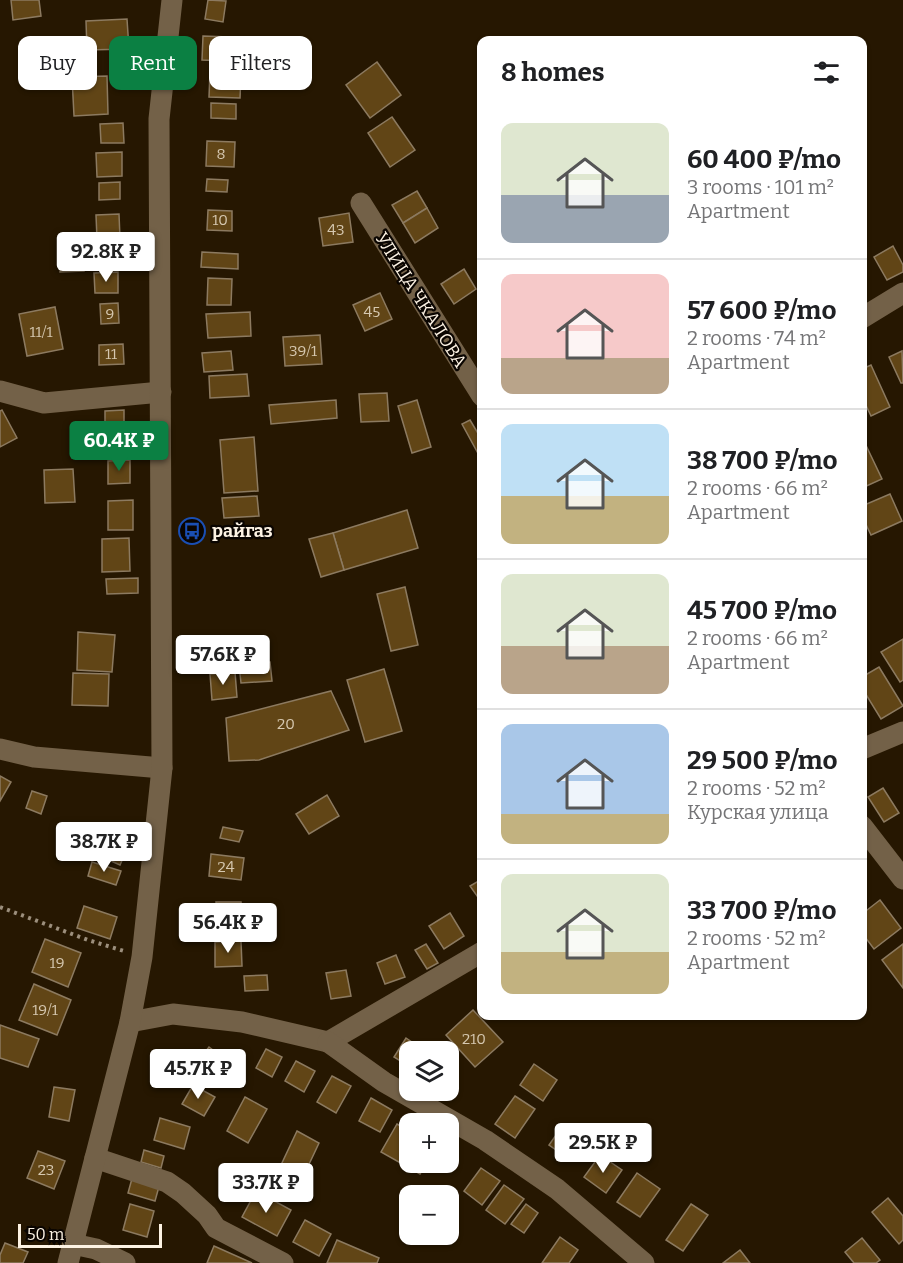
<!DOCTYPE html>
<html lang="en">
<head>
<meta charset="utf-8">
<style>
  :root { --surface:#fff; --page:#f6f6f6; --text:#202124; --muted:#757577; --line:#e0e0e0; --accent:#0b8043 }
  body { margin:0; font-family:Bitter,serif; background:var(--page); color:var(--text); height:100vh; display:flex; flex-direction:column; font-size:22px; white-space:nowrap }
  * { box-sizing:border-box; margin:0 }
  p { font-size:20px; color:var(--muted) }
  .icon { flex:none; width:33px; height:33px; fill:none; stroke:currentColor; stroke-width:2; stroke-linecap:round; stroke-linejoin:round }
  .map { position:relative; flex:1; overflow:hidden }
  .details { position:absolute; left:477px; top:36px; width:390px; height:984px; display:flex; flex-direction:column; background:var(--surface); border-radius:12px; box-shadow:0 2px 4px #0004 }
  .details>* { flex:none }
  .guide { position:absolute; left:18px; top:36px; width:369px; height:54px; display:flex; gap:12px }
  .buttons { position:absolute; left:399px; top:1041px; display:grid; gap:12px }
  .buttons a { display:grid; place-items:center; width:60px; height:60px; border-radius:12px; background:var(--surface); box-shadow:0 2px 4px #0004; font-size:30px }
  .scale { position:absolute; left:18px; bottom:15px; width:144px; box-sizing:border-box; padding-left:6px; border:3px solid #fdf3e4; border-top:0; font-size:16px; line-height:21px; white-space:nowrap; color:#fdf3e4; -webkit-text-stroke:4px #0a0501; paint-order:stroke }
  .price { position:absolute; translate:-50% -51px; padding:0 14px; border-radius:6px; background:#fff; color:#222; font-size:20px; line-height:39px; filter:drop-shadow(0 2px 3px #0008) }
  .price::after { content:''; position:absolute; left:50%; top:36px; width:18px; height:14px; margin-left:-9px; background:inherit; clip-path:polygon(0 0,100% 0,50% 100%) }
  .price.on { background:var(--accent); color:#fff }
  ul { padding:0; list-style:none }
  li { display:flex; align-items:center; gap:18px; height:150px; padding:0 24px }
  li+li { border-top:2px solid var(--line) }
  li span { display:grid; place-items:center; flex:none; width:168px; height:120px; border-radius:12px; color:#555 }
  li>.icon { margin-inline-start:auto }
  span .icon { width:72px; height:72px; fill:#fffc; stroke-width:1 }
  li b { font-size:26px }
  h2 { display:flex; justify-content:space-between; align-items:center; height:72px; padding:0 24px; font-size:26px }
  .chip { padding:0 21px; border-radius:12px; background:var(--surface); box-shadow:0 2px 4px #0004; font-size:21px; line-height:54px }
  .chip.on { background:var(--accent); color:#fff }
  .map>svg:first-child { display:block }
</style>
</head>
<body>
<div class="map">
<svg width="903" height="1263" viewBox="0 0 903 1263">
  <rect width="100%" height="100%" fill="#261701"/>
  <g fill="#614516" stroke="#8c7a60" stroke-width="1.5">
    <polygon points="11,0 39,0 41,16 13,20"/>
    <polygon points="208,0 226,1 223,22 205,19"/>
    <polygon points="127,19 129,49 87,50 86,21"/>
    <polygon points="203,36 228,37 228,61 202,60"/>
    <polygon points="377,62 401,95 370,118 346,85"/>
    <polygon points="210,72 241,74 240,98 209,97"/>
    <polygon points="107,76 108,114 74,116 72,77"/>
    <polygon points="211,103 236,104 236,119 211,118"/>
    <polygon points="392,117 415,150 390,167 368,133"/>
    <polygon points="123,123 124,143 101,143 100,124"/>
    <polygon points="207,141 235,142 234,167 206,166"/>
    <polygon points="122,152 122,176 97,177 96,153"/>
    <polygon points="207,179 228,180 227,192 206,191"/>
    <polygon points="120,182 120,199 99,200 99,183"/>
    <polygon points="417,191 427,208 403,223 392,205"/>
    <polygon points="427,208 438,228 415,243 403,223"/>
    <polygon points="208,210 232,211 232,231 207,230"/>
    <polygon points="349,213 353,242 323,246 319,218"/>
    <polygon points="119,214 120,238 97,239 96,215"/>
    <polygon points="118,245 118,257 99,257 99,246"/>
    <polygon points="893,246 903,265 903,272 887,280 874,257"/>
    <polygon points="202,252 238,254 238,269 201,267"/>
    <polygon points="83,253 84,271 60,272 60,254"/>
    <polygon points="464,269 476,289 454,304 441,284"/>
    <polygon points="118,272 118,293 95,293 94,273"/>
    <polygon points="208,278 232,279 231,305 207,305"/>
    <polygon points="380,293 392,319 365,331 353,305"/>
    <polygon points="118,303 119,323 101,324 100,304"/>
    <polygon points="55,307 63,349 27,356 19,314"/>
    <polygon points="250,312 251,336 208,338 206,314"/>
    <polygon points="320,335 322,364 285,366 283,337"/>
    <polygon points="123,344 124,364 99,365 99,345"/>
    <polygon points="231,351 233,370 204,372 202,353"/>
    <polygon points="902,351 903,383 901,383 889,357"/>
    <polygon points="871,365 890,407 871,416 862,397 862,369"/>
    <polygon points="247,374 249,396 210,398 209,376"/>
    <polygon points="387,393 389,421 361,422 359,394"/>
    <polygon points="336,400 337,418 271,424 269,405"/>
    <polygon points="417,400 431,447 412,453 398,406"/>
    <polygon points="2,410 17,438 0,447 0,411"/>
    <polygon points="124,410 124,428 105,428 105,411"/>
    <polygon points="470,420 482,440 482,456 480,457 462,424"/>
    <polygon points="254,437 258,491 224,493 220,440"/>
    <polygon points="862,437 882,479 862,488"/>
    <polygon points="130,460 130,483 108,484 108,461"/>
    <polygon points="73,469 75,502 45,503 44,470"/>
    <polygon points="890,494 902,521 871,535 862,516 862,506"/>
    <polygon points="257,496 259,516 224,518 222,498"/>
    <polygon points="133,500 133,530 108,530 108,501"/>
    <polygon points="407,510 418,548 344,570 333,533"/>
    <polygon points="333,533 344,570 321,577 309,539"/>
    <polygon points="129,538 130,571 102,572 102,539"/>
    <polygon points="138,578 138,593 107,594 106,579"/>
    <polygon points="405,587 418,645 391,651 377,594"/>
    <polygon points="78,632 115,635 112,672 77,670"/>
    <polygon points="903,639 903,680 900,682 881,652"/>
    <polygon points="270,662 272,681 241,683 239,665"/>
    <polygon points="879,667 903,706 881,719 862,688 862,677"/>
    <polygon points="384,669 402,731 365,742 347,680"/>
    <polygon points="235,672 237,697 212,700 210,674"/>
    <polygon points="73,673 109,674 108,706 72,705"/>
    <polygon points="331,691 349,730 259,760 229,761 226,718"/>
    <polygon points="0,776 11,782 0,801"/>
    <polygon points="883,788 899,813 884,822 868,797"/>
    <polygon points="32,791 47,796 41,814 26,808"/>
    <polygon points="327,795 339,816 309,834 296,814"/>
    <polygon points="223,827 243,831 239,842 220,838"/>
    <polygon points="91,833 127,849 120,865 84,849"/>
    <polygon points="211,854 244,858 241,880 209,876"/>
    <polygon points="92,862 121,871 116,885 88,876"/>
    <polygon points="482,879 482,903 470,886"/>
    <polygon points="880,900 901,928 874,949 862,933 862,914"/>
    <polygon points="216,902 241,902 242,918 217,919"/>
    <polygon points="84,906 117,917 110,939 77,928"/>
    <polygon points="450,913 464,936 444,949 429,926"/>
    <polygon points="45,939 81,953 68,987 32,972"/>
    <polygon points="241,941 242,966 215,967 215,942"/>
    <polygon points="426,944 438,963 427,969 415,950"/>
    <polygon points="903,944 903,988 882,960"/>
    <polygon points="396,955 405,977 385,984 377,963"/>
    <polygon points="346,970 351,996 331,999 326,973"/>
    <polygon points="267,975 268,990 245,991 244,976"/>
    <polygon points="34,984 71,1000 57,1035 19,1020"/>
    <polygon points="473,1010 503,1042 475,1067 446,1035"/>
    <polygon points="0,1025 39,1039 28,1067 0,1058"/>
    <polygon points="406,1038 425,1051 410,1052 410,1067 394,1057"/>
    <polygon points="209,1047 241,1071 231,1085 198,1061"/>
    <polygon points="266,1049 282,1057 272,1077 256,1068"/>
    <polygon points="296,1061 315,1071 304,1092 285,1081"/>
    <polygon points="534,1064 557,1080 543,1101 520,1085"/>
    <polygon points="332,1076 351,1086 336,1113 317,1102"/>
    <polygon points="193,1085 215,1097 204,1116 182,1104"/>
    <polygon points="54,1087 75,1090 69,1121 49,1117"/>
    <polygon points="515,1096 535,1109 515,1138 495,1124"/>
    <polygon points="245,1097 267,1109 248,1143 227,1131"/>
    <polygon points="371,1098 392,1110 380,1132 359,1121"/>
    <polygon points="160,1118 190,1127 184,1149 154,1140"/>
    <polygon points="397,1124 410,1132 410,1162 427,1162 420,1174 381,1152"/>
    <polygon points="563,1125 586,1141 572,1161 549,1145"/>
    <polygon points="297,1131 319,1143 303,1177 281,1165"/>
    <polygon points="144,1150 164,1156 161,1168 141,1162"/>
    <polygon points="38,1151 65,1161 54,1189 27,1178"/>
    <polygon points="600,1155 622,1170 606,1193 584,1177"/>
    <polygon points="481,1168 500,1181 482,1205 464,1191"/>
    <polygon points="637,1173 660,1189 640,1217 617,1202"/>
    <polygon points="133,1175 160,1183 155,1201 128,1193"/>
    <polygon points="504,1185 524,1199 505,1224 486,1210"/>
    <polygon points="256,1191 291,1210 277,1236 242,1217"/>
    <polygon points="888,1198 903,1216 903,1240 899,1244 872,1212"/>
    <polygon points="130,1204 154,1211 147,1237 123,1230"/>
    <polygon points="526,1204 538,1213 524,1233 511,1224"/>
    <polygon points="691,1204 708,1215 683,1251 666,1240"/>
    <polygon points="305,1220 331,1234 319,1256 293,1242"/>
    <polygon points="560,1237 578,1250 569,1263 542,1263"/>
    <polygon points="862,1238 880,1260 876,1263 854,1263 845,1252"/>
    <polygon points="337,1240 379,1258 377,1263 327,1263"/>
    <polygon points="5,1243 28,1252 23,1263 0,1263 0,1255"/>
    <polygon points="214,1246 252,1263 207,1263"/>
    <polygon points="740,1250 750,1263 723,1263"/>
  </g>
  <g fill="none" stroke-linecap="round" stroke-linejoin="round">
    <polyline stroke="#9c8f7d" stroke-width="4" stroke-dasharray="3 4.5" stroke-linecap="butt" points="0,907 88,940 124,951"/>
    <g stroke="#736148" stroke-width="21">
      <polyline points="361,203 482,396"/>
      <polyline points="862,318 903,293"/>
      <polyline points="0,391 44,403 161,392"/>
      <polyline points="0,749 34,757 162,768"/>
      <polyline points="862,749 903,732"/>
      <polyline points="862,826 903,879"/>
      <polyline points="130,1022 173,1014 242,1022 328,1042 482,952"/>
      <polyline points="328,1042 384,1082 485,1140 557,1189 644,1263"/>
      <polyline points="95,1158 167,1182 183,1193 207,1215 216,1228 283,1263"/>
      <polyline points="73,1244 96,1249 125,1263"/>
      <polyline points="68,1263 130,1022 142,957 162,768 159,119 172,0"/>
    </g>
  </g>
  <defs>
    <symbol id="bus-ring" viewBox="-11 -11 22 22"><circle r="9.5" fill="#0a0501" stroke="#1a4fb4" stroke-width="1.5"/><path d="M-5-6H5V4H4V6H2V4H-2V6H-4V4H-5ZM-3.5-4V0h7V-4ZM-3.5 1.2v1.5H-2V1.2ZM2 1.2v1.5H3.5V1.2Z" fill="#1a4fb4"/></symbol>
  </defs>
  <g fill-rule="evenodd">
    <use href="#bus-ring" x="177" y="516" width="30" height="30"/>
  </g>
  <g text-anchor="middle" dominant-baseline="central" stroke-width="4.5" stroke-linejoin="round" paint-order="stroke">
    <g font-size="15" fill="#d6c8b0">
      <text x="221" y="154">8</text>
      <text x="220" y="220">10</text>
      <text x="336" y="230">43</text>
      <text x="372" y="312">45</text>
      <text x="110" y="314">9</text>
      <text x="41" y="332">11/1</text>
      <text x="303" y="351">39/1</text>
      <text x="111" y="354">11</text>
      <text x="286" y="724">20</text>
      <text x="226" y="867">24</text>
      <text x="57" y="963">19</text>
      <text x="45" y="1010">19/1</text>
      <text x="474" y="1039">210</text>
      <text x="46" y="1170">23</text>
    </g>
    <g font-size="18" fill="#fdf3e4" stroke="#0a0501">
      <text transform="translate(421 300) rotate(58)">УЛИЦА ЧКАЛОВА</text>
    </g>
    <g font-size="18" font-weight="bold" fill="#fdf3e4" stroke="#0a0501" text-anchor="start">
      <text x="212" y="531">райгаз</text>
    </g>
  </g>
</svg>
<div class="buttons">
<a><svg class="icon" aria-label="layers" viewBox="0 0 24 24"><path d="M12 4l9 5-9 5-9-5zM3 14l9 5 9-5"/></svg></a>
<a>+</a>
<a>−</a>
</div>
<div class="scale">50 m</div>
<b class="price" style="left:106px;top:283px">92.8K ₽</b>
<b class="price on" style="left:119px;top:472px">60.4K ₽</b>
<b class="price" style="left:223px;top:686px">57.6K ₽</b>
<b class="price" style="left:104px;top:873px">38.7K ₽</b>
<b class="price" style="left:228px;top:954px">56.4K ₽</b>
<b class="price" style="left:198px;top:1100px">45.7K ₽</b>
<b class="price" style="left:603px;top:1174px">29.5K ₽</b>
<b class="price" style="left:266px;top:1214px">33.7K ₽</b>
<div class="guide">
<a class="chip">Buy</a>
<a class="chip on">Rent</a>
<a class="chip">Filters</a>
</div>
<section class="details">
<h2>8 homes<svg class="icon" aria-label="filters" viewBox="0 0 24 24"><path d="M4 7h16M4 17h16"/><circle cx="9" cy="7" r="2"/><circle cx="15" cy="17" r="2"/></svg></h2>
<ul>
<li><span style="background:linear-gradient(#dfe7d0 60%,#9aa5b1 0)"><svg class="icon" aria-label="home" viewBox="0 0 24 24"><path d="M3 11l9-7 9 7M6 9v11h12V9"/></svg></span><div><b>60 400 ₽/mo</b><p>3 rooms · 101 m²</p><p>Apartment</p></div></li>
<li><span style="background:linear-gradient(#f6c9c9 70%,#b9a48a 0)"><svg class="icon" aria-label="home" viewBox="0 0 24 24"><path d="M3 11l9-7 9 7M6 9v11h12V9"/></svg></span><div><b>57 600 ₽/mo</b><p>2 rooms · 74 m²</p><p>Apartment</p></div></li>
<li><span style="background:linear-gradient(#bfe0f5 60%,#c2b280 0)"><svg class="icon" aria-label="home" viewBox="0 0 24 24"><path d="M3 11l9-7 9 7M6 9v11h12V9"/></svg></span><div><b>38 700 ₽/mo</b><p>2 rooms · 66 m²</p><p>Apartment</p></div></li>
<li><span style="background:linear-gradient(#dfe7d0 60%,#b9a48a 0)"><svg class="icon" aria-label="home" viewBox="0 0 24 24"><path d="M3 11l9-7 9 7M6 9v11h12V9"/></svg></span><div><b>45 700 ₽/mo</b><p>2 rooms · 66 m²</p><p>Apartment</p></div></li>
<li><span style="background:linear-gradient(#a9c7e8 75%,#c2b280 0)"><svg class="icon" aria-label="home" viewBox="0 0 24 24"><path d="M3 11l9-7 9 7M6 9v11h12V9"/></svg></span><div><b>29 500 ₽/mo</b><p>2 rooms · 52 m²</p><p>Курская улица</p></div></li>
<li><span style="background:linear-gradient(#dfe7d0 65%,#c2b280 0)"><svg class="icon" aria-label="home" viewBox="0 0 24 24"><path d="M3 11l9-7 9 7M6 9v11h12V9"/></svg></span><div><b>33 700 ₽/mo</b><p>2 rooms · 52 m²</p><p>Apartment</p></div></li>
</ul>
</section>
</div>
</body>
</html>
